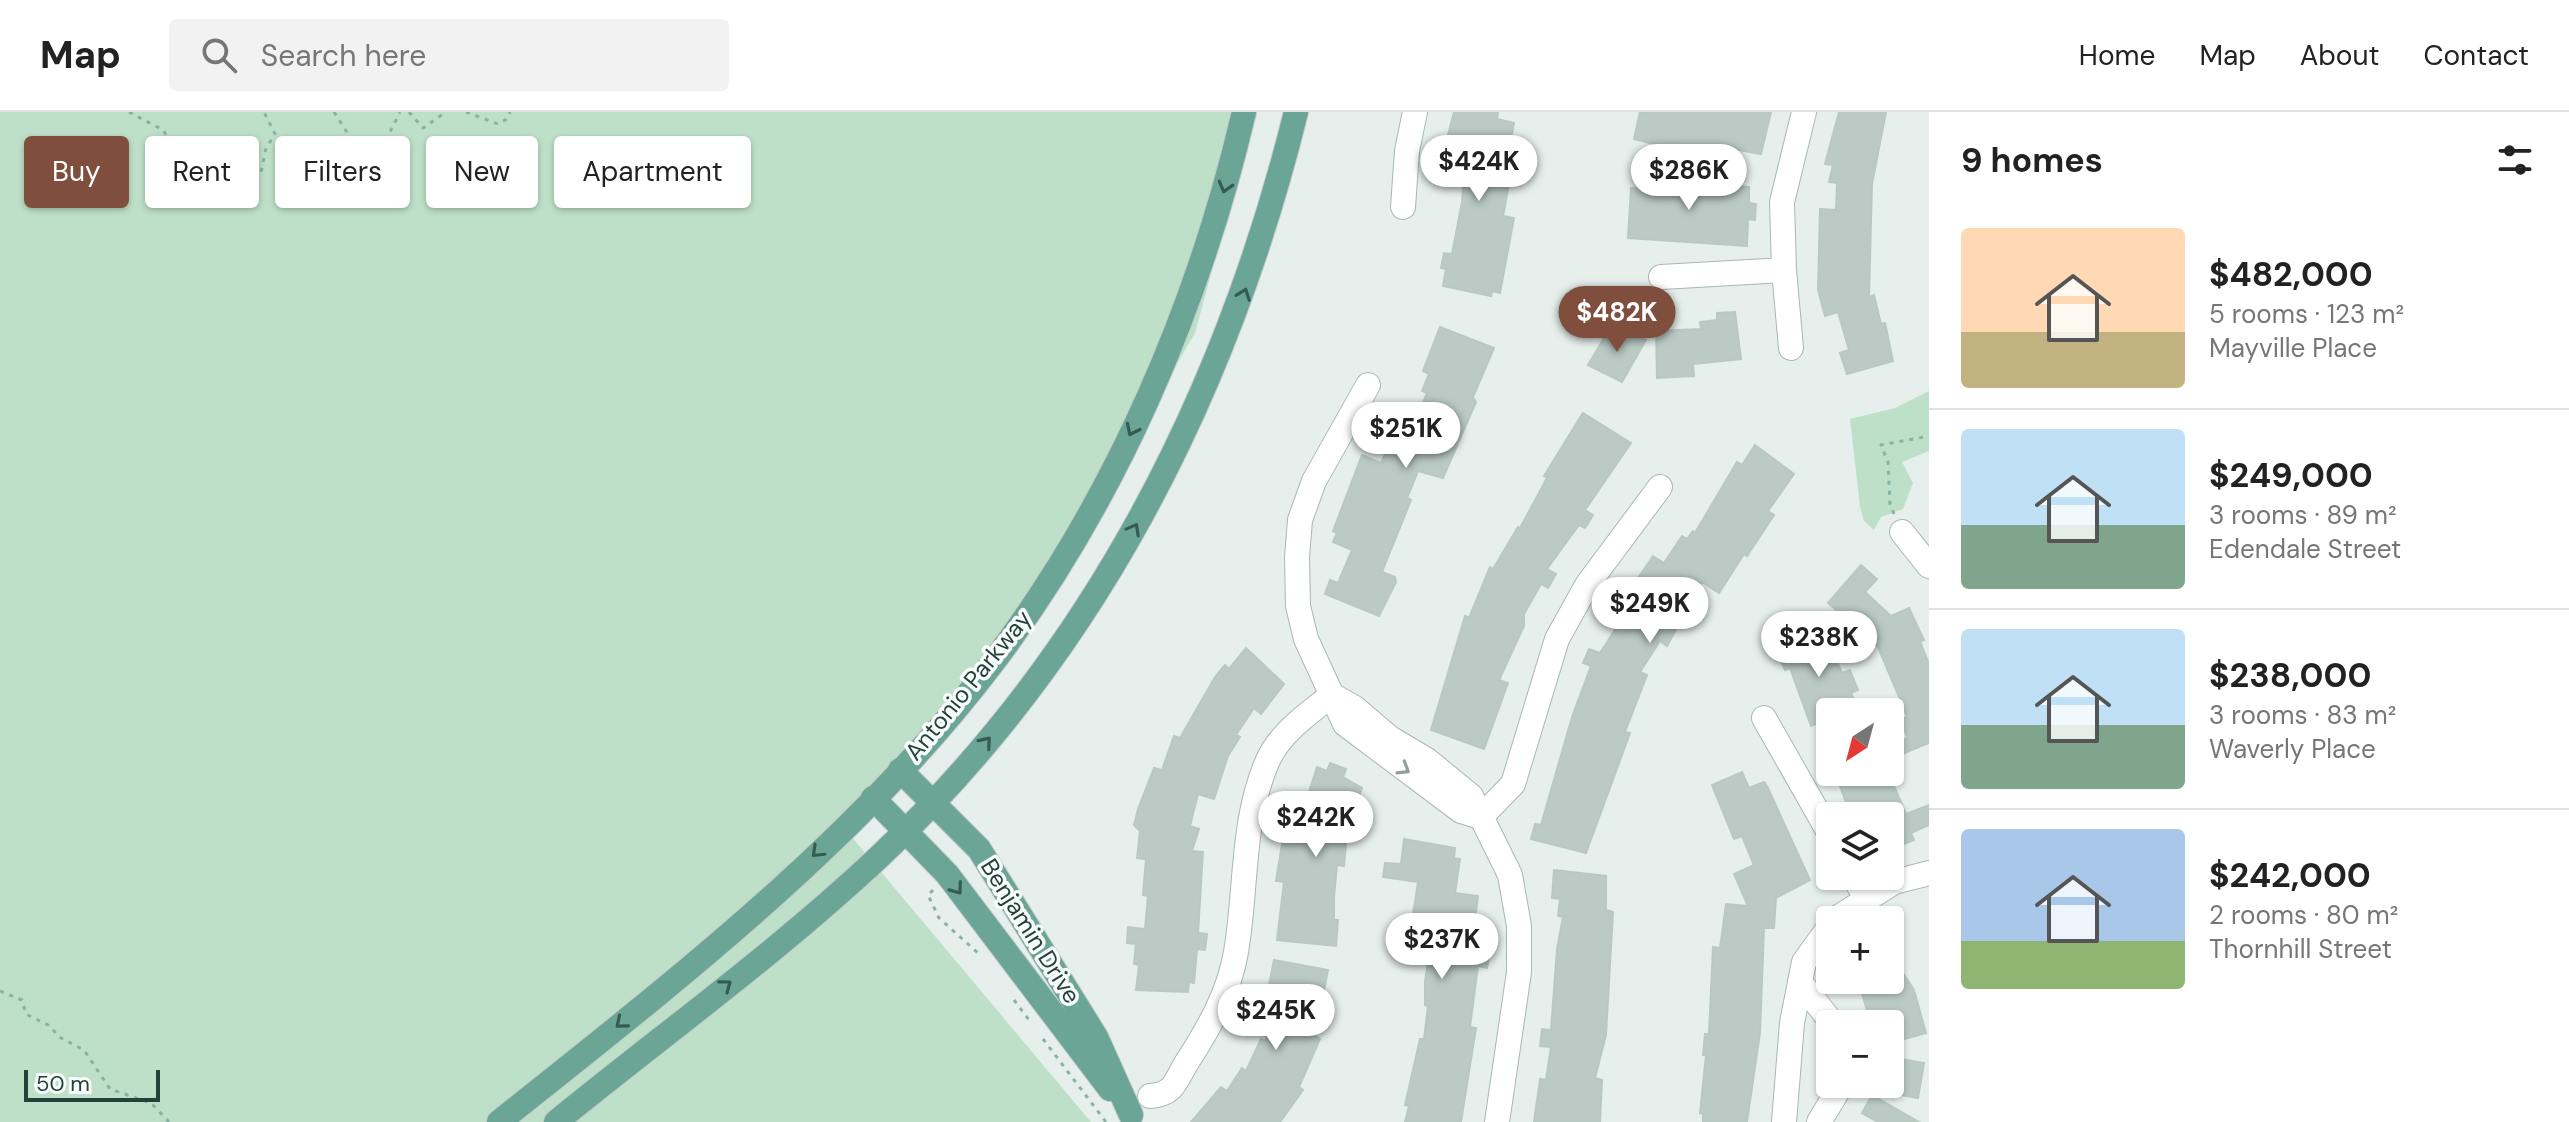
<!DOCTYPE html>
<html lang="en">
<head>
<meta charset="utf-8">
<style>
  :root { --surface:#fff; --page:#f2f2f2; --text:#222; --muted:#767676; --line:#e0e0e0; --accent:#804e3d }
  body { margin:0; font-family:"DM Sans",sans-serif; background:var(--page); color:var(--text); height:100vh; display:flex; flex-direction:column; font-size:30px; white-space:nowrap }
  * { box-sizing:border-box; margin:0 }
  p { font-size:26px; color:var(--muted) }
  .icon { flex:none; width:44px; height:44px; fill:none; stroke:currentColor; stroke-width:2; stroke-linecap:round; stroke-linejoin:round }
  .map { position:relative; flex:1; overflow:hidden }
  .side { display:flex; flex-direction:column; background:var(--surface); width:640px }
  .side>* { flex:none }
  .top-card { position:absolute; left:24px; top:24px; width:760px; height:72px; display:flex; gap:16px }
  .needle { width:52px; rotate:216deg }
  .fabs { position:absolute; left:1816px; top:586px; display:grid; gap:16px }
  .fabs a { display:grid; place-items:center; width:88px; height:88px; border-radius:8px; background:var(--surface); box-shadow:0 2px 6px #0004; font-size:40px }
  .scale { position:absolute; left:24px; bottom:20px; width:136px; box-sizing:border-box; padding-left:8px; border:4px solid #24423a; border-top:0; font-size:22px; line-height:28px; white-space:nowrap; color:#24423a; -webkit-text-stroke:6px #f7fbf9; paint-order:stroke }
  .price { position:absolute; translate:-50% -68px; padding:0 18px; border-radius:28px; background:#fff; color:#222; font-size:26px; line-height:52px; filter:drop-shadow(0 2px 4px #0008) }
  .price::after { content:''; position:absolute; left:50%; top:48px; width:24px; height:18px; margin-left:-12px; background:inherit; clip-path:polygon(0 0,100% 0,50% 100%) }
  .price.on { background:var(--accent); color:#fff }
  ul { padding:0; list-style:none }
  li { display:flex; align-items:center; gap:24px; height:200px; padding:0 32px }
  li+li { border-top:2px solid var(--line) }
  li span { display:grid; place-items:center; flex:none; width:224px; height:160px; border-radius:8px; color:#555 }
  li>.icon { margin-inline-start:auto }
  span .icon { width:96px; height:96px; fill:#fffc; stroke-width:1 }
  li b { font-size:34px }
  h2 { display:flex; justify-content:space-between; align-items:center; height:96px; padding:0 32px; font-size:34px }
  .chip { padding:0 28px; border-radius:8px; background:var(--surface); box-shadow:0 2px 6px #0004; font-size:28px; line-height:72px }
  .chip.on { background:var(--accent); color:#fff }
  header { display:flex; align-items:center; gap:48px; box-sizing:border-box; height:112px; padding:0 40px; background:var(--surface); border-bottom:2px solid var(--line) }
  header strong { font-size:38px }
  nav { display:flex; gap:44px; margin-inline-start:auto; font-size:28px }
  .search { width:560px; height:72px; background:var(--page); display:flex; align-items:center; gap:20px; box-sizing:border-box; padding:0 28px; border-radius:8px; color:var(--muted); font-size:30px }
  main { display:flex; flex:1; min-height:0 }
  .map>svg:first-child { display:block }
</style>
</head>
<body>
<header>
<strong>Map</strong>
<div class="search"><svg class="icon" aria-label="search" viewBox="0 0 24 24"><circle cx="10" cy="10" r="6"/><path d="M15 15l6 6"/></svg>Search here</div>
<nav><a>Home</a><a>Map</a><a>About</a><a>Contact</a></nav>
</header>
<main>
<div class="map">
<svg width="1929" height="1010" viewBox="0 0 1929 1010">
  <rect width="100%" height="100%" fill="#e6efeb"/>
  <g fill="#bfe0c8">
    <polygon points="0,0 1255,0 1195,221 1001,553 840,711 1091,1010 0,1010"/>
    <polygon points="1929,279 1929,339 1902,350 1913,371 1903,397 1881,405 1874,418 1864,409 1860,395 1850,307 1895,296"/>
  </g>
  <g fill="#bbcac4" stroke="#b8c9c2" stroke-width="2">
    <polygon points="1454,0 1498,0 1497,7 1514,11 1511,27 1505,26 1499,58 1511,61 1503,104 1514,106 1500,181 1492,179 1491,184 1443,174 1446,157 1441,156 1444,141 1452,142 1462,90 1463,74 1454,72 1459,45 1443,42"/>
    <polygon points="1640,0 1771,0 1761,42 1718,34 1717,40 1672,31 1670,36 1634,27"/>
    <polygon points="1839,0 1886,0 1872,72 1869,185 1874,183 1881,212 1885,211 1893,249 1847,262 1840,241 1849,238 1838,200 1825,204 1818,178 1820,97 1836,98 1837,71 1829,70 1833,53 1825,52"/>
    <polygon points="1657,39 1670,40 1668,76 1731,80 1731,74 1749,75 1749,91 1756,92 1755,108 1748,107 1747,134 1628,126 1631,76 1654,77"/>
    <polygon points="1735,200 1741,247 1693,252 1694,264 1657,266 1656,219 1701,217 1700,210 1717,208 1717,201"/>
    <polygon points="1440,215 1494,236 1473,285 1476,290 1443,366 1418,359 1407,386 1411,388 1382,460 1395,465 1396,470 1379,504 1325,482 1330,468 1338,471 1352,438 1333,430 1337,421 1333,419 1362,343 1381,351 1390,331 1397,334 1407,309 1414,312 1427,281 1422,279 1429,262 1423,259"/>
    <polygon points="1610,216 1623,225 1628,218 1646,228 1622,270 1588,253"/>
    <polygon points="1583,301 1631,331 1585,398 1593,403 1585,416 1579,413 1547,457 1556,462 1548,476 1541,472 1524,502 1524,514 1499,568 1508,571 1484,637 1431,618 1465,504 1469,506 1490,455 1493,457 1518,415 1520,416 1547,366 1544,364"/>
    <polygon points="1755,333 1794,362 1768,399 1774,403 1747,444 1744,442 1719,481 1702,470 1667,534 1660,529 1640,560 1647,563 1625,620 1630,621 1586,741 1531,727 1535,712 1541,713 1572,605 1591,554 1583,551 1589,537 1600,541 1618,513 1613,510 1617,503 1614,501 1653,444 1664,451 1682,424 1687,427 1693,419 1695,421 1737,350 1742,353"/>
    <polygon points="1861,453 1877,467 1865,480 1891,504 1909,496 1924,528 1920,530 1929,552 1929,631 1890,647 1890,634 1908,626 1900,608 1907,605 1902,592 1878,535 1828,491"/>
    <polygon points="1824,521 1842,561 1850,558 1858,578 1851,581 1857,594 1830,600 1830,606 1811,614 1790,556 1785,558 1777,541"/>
    <polygon points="1246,536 1284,572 1261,602 1254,596 1236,623 1240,625 1228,644 1214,687 1198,682 1190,714 1199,717 1192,739 1203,740 1198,821 1207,822 1205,838 1197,837 1194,871 1189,870 1188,880 1136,878 1139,853 1134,852 1136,832 1127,831 1128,815 1145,817 1148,784 1143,783 1146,747 1137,746 1140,719 1134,713 1138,697 1154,656 1162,658 1174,624 1180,626 1215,565 1225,553 1229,557"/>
    <polygon points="1330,651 1346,657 1343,665 1362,676 1355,695 1363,698 1358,713 1348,709 1344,754 1337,753 1334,785 1334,808 1338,808 1336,834 1277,828 1284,770 1276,769 1284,720 1290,721 1291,710 1299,711 1317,655 1327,659"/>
    <polygon points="1742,660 1749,676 1764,670 1767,674 1810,768 1776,786 1774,816 1764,816 1760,921 1747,1010 1703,1010 1703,1002 1700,1001 1706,943 1703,943 1705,922 1709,922 1713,835 1720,836 1726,792 1748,794 1734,762 1754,753 1742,724 1734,727 1712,673"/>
    <polygon points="1850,660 1888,660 1906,702 1929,693 1929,713 1911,721 1914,728 1899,734 1894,724 1890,725 1890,704 1851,704 1837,666"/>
    <polygon points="1404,727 1455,736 1454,746 1460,747 1455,781 1478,784 1471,837 1490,841 1487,856 1478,854 1470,915 1476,916 1461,1010 1405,1010 1409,994 1405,993 1420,927 1424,927 1428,894 1425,893 1425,869 1432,826 1410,823 1418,770 1383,765 1385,751 1401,752"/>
    <polygon points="1554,758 1606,764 1606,798 1613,800 1606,923 1595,966 1602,968 1600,1010 1534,1010 1540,967 1546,968 1551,935 1540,934 1542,917 1551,918 1557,837 1563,805 1558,804 1560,787 1552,786"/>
    <polygon points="1890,841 1914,878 1926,921 1894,930 1890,912 1871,912 1858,868 1890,868"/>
    <polygon points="1274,848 1328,858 1315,924 1320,927 1299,975 1303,978 1280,1010 1191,1010 1221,975 1227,979 1242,956 1246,959 1261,927 1265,929 1281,897 1265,894"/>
    <polygon points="1890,945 1924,951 1918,986 1890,981"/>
    <polygon points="1872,983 1919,1010 1878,1010 1862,1001"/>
  </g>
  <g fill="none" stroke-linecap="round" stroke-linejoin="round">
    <defs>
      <g id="minor">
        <polyline points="1403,95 1407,39 1415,0"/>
        <polyline points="1661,165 1784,158"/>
        <polyline points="1791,236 1784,158 1782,90 1804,0"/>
        <polyline points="1368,273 1314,369 1300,408 1297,445 1298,494 1306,527 1345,612 1461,699 1481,705"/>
        <polyline points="1902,420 1929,454"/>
        <polyline points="1332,583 1355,596 1390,626 1427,648 1471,684 1510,763 1519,814 1519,860 1497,1010"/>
        <polyline points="1764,606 1830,722"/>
        <polyline points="1481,705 1513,672 1557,527 1587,473 1660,375"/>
        <polyline points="1853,764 1866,786"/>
        <polyline points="1834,808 1894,770 1929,761"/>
        <polyline points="1800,870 1833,912"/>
        <path d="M1150,984C1175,982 1175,969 1187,950C1209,916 1229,881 1236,840C1247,776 1241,709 1268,648C1280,621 1309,601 1332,583"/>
        <polyline points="1784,1010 1792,911 1804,850 1830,814"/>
        <polyline points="1819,1010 1842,972"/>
      </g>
      <g id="major">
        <polyline points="900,658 979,737 1096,925 1131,1003"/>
        <polyline points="873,686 947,762 1110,977"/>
        <path d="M499,1010C673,871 859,728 994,549C1116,387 1198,196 1244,0"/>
        <path d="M556,1010C664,922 778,840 880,744C1094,542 1226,283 1296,0"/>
      </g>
    </defs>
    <use href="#minor" stroke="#a8b8b2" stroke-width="26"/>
    <use href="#major" stroke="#c2cac8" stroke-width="26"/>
    <g stroke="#86b3a5" stroke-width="3" stroke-dasharray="4 6" stroke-linecap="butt">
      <path d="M129,0L163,18L183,49C206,43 233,49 250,65L261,61L266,36L275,22L264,0"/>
      <polyline points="334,0 350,25 383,34 400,0"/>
      <polyline points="409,0 423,16 446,0"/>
      <polyline points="466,0 498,12 507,7 510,0"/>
      <polyline points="1894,402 1890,392 1888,350 1881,333 1929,324"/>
      <polyline points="933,778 928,783 939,806 978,841"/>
      <polyline points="0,879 22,888 26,902 50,914 59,925 84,938 110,977 151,991 169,1010"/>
      <polyline points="1014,888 1029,908"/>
      <polyline points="1043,927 1106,1010"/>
    </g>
    <use href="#minor" stroke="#fff" stroke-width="24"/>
    <use href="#major" stroke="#6aa596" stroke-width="24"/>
  </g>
  <defs><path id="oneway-chevron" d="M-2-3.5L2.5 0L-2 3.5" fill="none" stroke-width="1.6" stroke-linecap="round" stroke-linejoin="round" transform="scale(2)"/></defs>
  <g stroke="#365b51">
    <use href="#oneway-chevron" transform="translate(1225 75) rotate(106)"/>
    <use href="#oneway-chevron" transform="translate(1244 182) rotate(-70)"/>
    <use href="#oneway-chevron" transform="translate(1132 318) rotate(116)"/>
    <use href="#oneway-chevron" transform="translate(1134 417) rotate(-61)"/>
    <use href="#oneway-chevron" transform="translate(986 630) rotate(-50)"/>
    <use href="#oneway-chevron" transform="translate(817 740) rotate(136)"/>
    <use href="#oneway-chevron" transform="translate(957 777) rotate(54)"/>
    <use href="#oneway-chevron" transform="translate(726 873) rotate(-37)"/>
    <use href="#oneway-chevron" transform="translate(621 911) rotate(140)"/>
  </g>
  <use stroke="#92a09c" href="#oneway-chevron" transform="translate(1404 657) rotate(32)"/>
  <g text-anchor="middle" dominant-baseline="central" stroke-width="7" stroke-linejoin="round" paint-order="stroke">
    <g font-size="24" fill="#24423a" stroke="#f7fbf9">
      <text transform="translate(968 573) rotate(-51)">Antonio Parkway</text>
      <text transform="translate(1031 819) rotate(58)">Benjamin Drive</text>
    </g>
  </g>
</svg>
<div class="fabs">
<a><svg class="needle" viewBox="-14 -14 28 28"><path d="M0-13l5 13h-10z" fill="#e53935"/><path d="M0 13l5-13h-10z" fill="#767676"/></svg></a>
<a><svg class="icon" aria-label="layers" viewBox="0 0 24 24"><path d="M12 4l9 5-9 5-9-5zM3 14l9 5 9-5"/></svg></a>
<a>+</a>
<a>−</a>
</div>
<div class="scale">50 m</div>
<b class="price" style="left:1479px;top:91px">$424K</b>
<b class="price" style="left:1689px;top:100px">$286K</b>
<b class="price on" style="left:1617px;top:242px">$482K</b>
<b class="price" style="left:1406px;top:358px">$251K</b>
<b class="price" style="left:1650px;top:533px">$249K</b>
<b class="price" style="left:1819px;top:567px">$238K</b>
<b class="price" style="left:1316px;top:747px">$242K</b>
<b class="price" style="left:1442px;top:869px">$237K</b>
<b class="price" style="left:1276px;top:940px">$245K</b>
<div class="top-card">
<a class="chip on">Buy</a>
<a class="chip">Rent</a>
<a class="chip">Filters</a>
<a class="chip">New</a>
<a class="chip">Apartment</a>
</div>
</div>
<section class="side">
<h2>9 homes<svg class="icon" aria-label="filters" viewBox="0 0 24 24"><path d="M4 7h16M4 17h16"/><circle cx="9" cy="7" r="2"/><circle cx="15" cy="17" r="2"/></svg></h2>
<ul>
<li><span style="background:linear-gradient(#ffd9b3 65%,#c2b280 0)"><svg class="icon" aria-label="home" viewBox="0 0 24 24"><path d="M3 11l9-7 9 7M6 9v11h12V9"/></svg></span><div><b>$482,000</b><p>5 rooms · 123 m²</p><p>Mayville Place</p></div></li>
<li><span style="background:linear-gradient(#bfe0f5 60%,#7fa58c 0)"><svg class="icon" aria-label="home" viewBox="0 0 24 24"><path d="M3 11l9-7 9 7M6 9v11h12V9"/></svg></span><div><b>$249,000</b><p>3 rooms · 89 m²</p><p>Edendale Street</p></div></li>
<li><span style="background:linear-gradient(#bfe0f5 60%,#7fa58c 0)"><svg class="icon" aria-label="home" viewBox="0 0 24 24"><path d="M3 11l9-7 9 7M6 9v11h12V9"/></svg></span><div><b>$238,000</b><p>3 rooms · 83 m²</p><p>Waverly Place</p></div></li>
<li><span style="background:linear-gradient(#a9c7e8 70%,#8fb573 0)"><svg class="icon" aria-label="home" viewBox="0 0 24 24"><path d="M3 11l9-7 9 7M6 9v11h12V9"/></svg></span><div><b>$242,000</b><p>2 rooms · 80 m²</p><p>Thornhill Street</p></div></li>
</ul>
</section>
</main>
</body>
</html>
